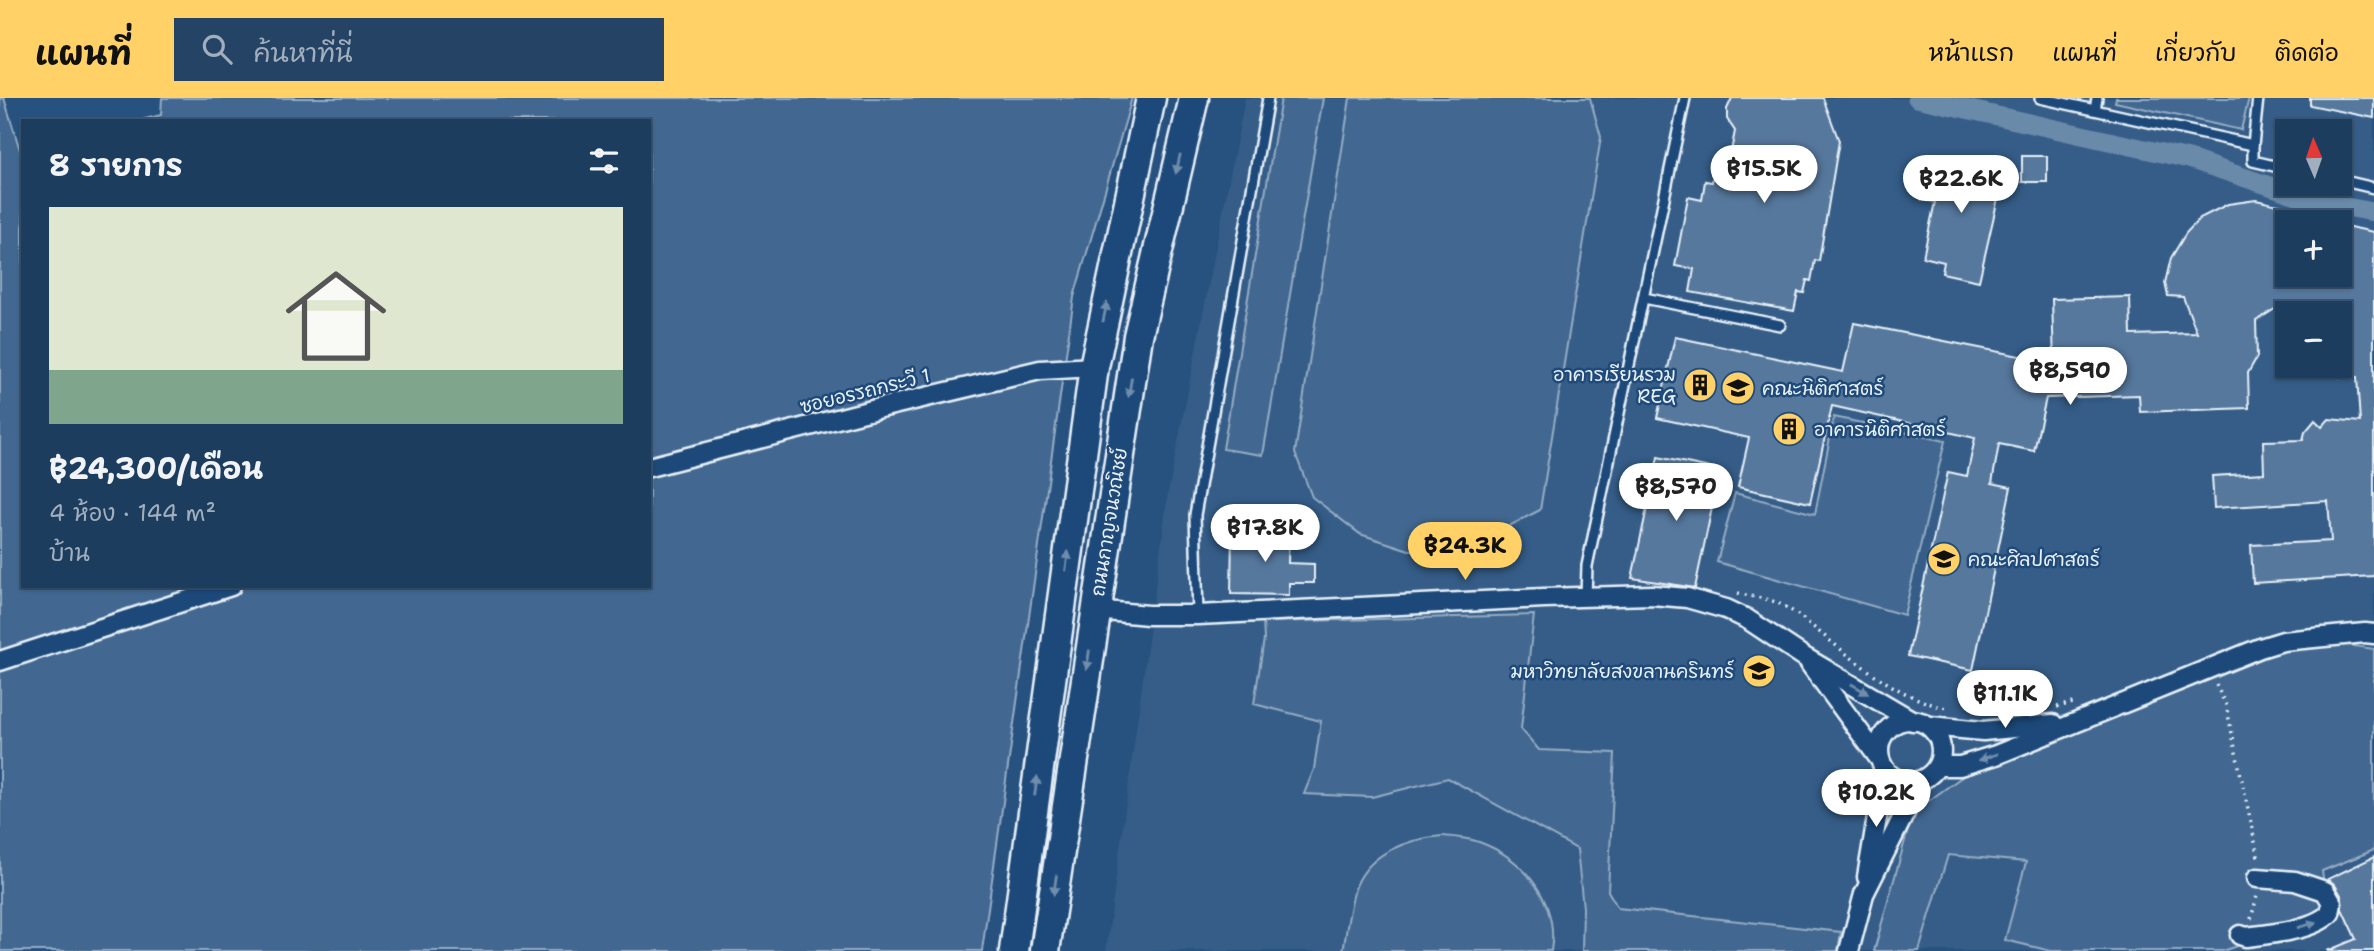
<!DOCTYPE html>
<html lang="th">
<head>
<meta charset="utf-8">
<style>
  :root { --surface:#1d3d5f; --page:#254465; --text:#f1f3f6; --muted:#a0aebd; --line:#3b5674; --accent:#ffd166 }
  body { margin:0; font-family:"Shantell Sans","Playpen Sans Thai",sans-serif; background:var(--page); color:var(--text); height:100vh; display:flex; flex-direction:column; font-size:26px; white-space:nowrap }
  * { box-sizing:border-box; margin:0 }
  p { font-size:23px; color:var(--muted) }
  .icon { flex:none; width:38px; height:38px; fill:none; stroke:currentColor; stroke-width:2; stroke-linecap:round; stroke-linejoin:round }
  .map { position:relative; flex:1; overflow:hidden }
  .side { position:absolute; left:21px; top:21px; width:630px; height:469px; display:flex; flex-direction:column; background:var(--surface); border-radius:0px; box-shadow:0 2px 5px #0004,0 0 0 2px var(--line) }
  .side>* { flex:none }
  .needle { width:46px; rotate:358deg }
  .tools { position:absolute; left:2275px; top:21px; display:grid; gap:14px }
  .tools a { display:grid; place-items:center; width:77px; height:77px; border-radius:0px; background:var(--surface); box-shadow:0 2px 5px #0004,0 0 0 2px var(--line); font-size:35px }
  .price { position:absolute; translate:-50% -60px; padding:0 16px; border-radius:24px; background:#fff; color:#222; font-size:23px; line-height:46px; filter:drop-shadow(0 2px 4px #0008) }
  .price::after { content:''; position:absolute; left:50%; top:42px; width:21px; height:16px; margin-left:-10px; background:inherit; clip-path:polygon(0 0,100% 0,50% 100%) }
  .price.active { background:var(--accent); color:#111 }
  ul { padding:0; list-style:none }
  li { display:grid; align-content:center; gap:14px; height:371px; padding:0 28px }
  li span { display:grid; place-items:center; height:217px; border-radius:0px; color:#555 }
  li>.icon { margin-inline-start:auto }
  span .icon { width:126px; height:126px; fill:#fffc; stroke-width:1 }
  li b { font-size:30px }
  h2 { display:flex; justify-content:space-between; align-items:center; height:84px; padding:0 28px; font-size:30px }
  header { display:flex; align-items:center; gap:42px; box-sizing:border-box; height:98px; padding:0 35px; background:var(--accent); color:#111 }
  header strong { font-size:33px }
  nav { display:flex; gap:38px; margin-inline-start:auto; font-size:24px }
  .search { width:490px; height:63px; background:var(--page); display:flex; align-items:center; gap:18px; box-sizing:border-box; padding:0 24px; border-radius:0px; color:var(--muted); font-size:26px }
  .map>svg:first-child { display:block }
</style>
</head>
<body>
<header>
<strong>แผนที่</strong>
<div class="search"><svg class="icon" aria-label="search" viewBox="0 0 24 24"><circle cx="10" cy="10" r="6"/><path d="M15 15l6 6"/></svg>ค้นหาที่นี่</div>
<nav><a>หน้าแรก</a><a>แผนที่</a><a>เกี่ยวกับ</a><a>ติดต่อ</a></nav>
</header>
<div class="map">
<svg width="2374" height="853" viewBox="0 0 2374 853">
  <rect width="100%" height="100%" fill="#27517f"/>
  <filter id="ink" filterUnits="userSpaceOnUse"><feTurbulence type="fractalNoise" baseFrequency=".0143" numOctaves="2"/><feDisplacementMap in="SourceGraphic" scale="14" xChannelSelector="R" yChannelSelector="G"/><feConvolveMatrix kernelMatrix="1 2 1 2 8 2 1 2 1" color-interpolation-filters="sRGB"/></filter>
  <g filter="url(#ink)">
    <path fill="#355d88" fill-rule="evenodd" d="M1245,0H2374V853H1106L1168,395ZM2287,33H2340V86H2287ZM2287,124H2340V177H2287ZM2287,215H2340V268H2287Z"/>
    <g fill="#436891" stroke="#96acc4" stroke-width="2">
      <polygon points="0,0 4,0 20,52 23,52 23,488 649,488 649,23 137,23 161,17 162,0 1132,0 1074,199 982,853 0,853"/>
      <polygon points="1281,0 1323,0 1263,357 1223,351"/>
      <polygon points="1350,0 1590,0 1601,39 1540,412 1465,451 1409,452 1360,436 1312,399 1295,355"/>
      <polygon points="2116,0 2249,0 2241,32 2115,4"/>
      <polygon points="1834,319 1945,343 1904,517 1717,464 1735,395 1815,416"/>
      <polygon points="1534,517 1521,631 1539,652 1615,655 1608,793 1618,810 1841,834 1838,853 1582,853 1583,810 1577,751 1448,680 1372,699 1304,696 1314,671 1321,623 1254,606 1264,541 1263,524"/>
      <polygon points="2341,546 2374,551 2374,752 2322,773 2328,815 2223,853 2051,853 2005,842 2026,764 1948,757 1919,853 1874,853 1913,714 1966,676 2063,640 2286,551"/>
      <path d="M1442,738C1454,739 1467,740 1479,744C1524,760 1559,804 1551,853H1343C1347,832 1349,808 1356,788C1370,754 1408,741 1442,738Z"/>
    </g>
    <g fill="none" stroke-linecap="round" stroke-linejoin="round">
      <polyline stroke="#6b8aaa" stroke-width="19" points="1917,0 2189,61 2318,104 2374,114"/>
    </g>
    <g fill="#57789d" stroke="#e8f1f8" stroke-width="2">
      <polygon points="1732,0 1823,0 1839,43 1819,163 1815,162 1811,183 1807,182 1804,195 1798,194 1794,213 1690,194 1694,171 1675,168 1688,99 1702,102 1705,83 1712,84 1715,67 1728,69 1735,33 1727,21 1727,11"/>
      <polygon points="2310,0 2374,0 2374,20 2310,7"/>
      <rect x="2022" y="58" width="25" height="26"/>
      <polygon points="1934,59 2004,74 1979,183 1942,175 1944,164 1923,159 1935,104 1922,102"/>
      <polygon points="2256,102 2282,108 2280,119 2287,121 2287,177 2340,177 2340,127 2374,134 2374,478 2253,485 2251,447 2331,443 2328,403 2214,410 2212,378 2264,375 2263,343 2303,342 2305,334 2315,322 2322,329 2329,321 2360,324 2357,279 2340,280 2340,215 2308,215 2308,212 2281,207 2256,223 2257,259 2248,275 2249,310 2140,314 2139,297 2046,300 2034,353 1999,346 1992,385 2011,389 1973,572 1908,558 1948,374 1967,378 1975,340 1832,308 1810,405 1738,389 1749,340 1657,320 1675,239 1843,274 1854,225 2054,265 2052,201 2130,199 2131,237 2197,235 2183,199 2168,198 2165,185 2171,160 2186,135 2200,120 2228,106"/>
      <polygon points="1658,359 1720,372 1695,490 1632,480"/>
      <polygon points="1232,431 1289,433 1288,465 1314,466 1314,485 1289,485 1289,497 1231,496"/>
      <polygon points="2374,759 2374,853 2327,853 2356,841 2342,811 2342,799 2335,787 2328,781"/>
    </g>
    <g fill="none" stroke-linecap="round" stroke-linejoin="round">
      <defs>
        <g id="service">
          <polyline points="2040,0 2253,47 2253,63 2287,71"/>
          <polyline points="2095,12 2097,0"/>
          <polyline points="2253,47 2258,0"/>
          <polyline points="2340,82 2374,90"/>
          <polyline points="1644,200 1780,227"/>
          <polyline points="1586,499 1587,468 1685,0"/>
          <polyline points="1198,517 1195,417 1268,0"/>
        </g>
        <g id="minor">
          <polyline points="649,369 880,310 1040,272 1094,269"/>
          <polyline points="1095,512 1148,517 1198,517 1544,500 1652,497 1687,500 1726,511 1747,521 1806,560 1913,623"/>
          <polyline points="0,563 231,488"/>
          <polyline points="1810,566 1878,659"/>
          <circle cx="1910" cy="653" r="31"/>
          <polyline points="1930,628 1983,633 2053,626"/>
          <polyline points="1940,668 1960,668 1996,657 2260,550 2283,543 2365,535 2374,536"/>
          <polyline points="1867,779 1885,672"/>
          <path d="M2240,837L2246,839C2270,836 2314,832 2330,815L2332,805L2325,793L2295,783L2257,780"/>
          <polyline points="1849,853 1864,796 1921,683"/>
        </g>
        <g id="primary">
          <polyline points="1014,853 1094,269 1151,0"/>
          <polyline points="1045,853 1138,238 1194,0"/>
        </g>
      </defs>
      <use href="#service" stroke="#e8f1f8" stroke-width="14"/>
      <use href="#minor" stroke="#e8f1f8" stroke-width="23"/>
      <use href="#primary" stroke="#e8f1f8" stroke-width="33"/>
      <g stroke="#e8f1f8" stroke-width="3.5" stroke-dasharray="2 5" stroke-linecap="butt">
        <path d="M1738,495C1751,499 1768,500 1780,506C1800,516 1816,532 1833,545C1866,572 1904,601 1946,610"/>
        <polyline points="2216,587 2226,607 2259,763"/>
        <polyline points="2057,609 2073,605"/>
        <polyline points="2251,821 2257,798"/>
      </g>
      <use href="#service" stroke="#1f4a7a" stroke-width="9"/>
      <use href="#minor" stroke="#1f4a7a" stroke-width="18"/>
      <use href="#primary" stroke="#1f4a7a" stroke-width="28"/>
    </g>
    <defs><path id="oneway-solid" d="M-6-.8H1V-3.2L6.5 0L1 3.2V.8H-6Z" transform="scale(1.75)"/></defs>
    <g fill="#6f8dac">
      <use href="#oneway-solid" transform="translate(1178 66) rotate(103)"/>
      <use href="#oneway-solid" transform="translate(1105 214) rotate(-78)"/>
      <use href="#oneway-solid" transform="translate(1130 289) rotate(99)"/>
      <use href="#oneway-solid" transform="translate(1067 463) rotate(-82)"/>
      <use href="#oneway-solid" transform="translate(1088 562) rotate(98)"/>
      <use href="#oneway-solid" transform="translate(1860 591) rotate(30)"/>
      <use href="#oneway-solid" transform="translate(1988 659) rotate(161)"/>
      <use href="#oneway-solid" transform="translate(1036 688) rotate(-82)"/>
      <use href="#oneway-solid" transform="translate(1055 787) rotate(98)"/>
      <use href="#oneway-solid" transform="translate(2307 827) rotate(-16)"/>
    </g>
  </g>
  <defs>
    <symbol id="building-disc" viewBox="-11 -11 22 22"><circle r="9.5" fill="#ffd166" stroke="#1f4a7a"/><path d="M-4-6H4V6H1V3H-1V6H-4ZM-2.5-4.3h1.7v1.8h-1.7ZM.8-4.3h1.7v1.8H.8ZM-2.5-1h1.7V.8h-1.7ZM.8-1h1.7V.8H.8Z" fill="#111"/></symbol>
    <symbol id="university-disc" viewBox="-11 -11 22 22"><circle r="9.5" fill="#ffd166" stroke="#1f4a7a"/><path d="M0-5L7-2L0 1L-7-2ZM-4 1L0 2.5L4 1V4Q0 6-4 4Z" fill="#111"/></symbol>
  </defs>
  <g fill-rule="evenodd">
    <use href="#building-disc" x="1681" y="268" width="38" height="38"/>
    <use href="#university-disc" x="1719" y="271" width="38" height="38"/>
    <use href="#building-disc" x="1770" y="312" width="38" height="38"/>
    <use href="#university-disc" x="1925" y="442" width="38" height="38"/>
    <use href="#university-disc" x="1740" y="554" width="38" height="38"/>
  </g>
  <g text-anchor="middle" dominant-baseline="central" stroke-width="5" stroke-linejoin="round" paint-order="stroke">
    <g font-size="19" fill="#e8f1f8" stroke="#1f4a7a" text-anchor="start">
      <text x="1676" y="276" text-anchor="end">อาคารเรียนรวม<tspan x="1676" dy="22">REG</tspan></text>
      <text x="1762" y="290">คณะนิติศาสตร์</text>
      <text x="1814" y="331">อาคารนิติศาสตร์</text>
      <text x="1968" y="461">คณะศิลปศาสตร์</text>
      <text x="1734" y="573" text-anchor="end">มหาวิทยาลัยสงขลานครินทร์</text>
    </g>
    <g font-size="19" fill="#e8f1f8" stroke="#1f4a7a">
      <text transform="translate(865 293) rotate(-14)">ซอยอรรถกระวี 1</text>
      <text transform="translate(1109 424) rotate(-81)">ถนนกาญจนวณิชย์</text>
    </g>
  </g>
</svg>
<div class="tools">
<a><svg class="needle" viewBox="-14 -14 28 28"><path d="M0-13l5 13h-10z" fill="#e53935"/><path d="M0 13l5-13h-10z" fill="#a0aebd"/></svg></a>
<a>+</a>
<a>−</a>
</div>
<b class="price" style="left:1764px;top:107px">฿15.5K</b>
<b class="price" style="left:1961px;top:117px">฿22.6K</b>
<b class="price" style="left:2070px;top:309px">฿8,590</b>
<b class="price" style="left:1676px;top:425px">฿8,570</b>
<b class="price" style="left:1265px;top:466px">฿17.8K</b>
<b class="price active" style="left:1465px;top:484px">฿24.3K</b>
<b class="price" style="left:2005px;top:632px">฿11.1K</b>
<b class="price" style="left:1876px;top:731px">฿10.2K</b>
<section class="side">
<h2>8 รายการ<svg class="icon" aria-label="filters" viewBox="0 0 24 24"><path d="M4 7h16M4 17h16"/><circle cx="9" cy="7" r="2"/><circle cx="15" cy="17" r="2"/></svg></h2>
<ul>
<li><span style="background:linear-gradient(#dfe7d0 75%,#7fa58c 0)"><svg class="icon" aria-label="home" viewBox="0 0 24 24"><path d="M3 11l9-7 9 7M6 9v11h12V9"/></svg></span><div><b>฿24,300/เดือน</b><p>4 ห้อง · 144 m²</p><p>บ้าน</p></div></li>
</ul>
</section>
</div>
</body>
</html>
